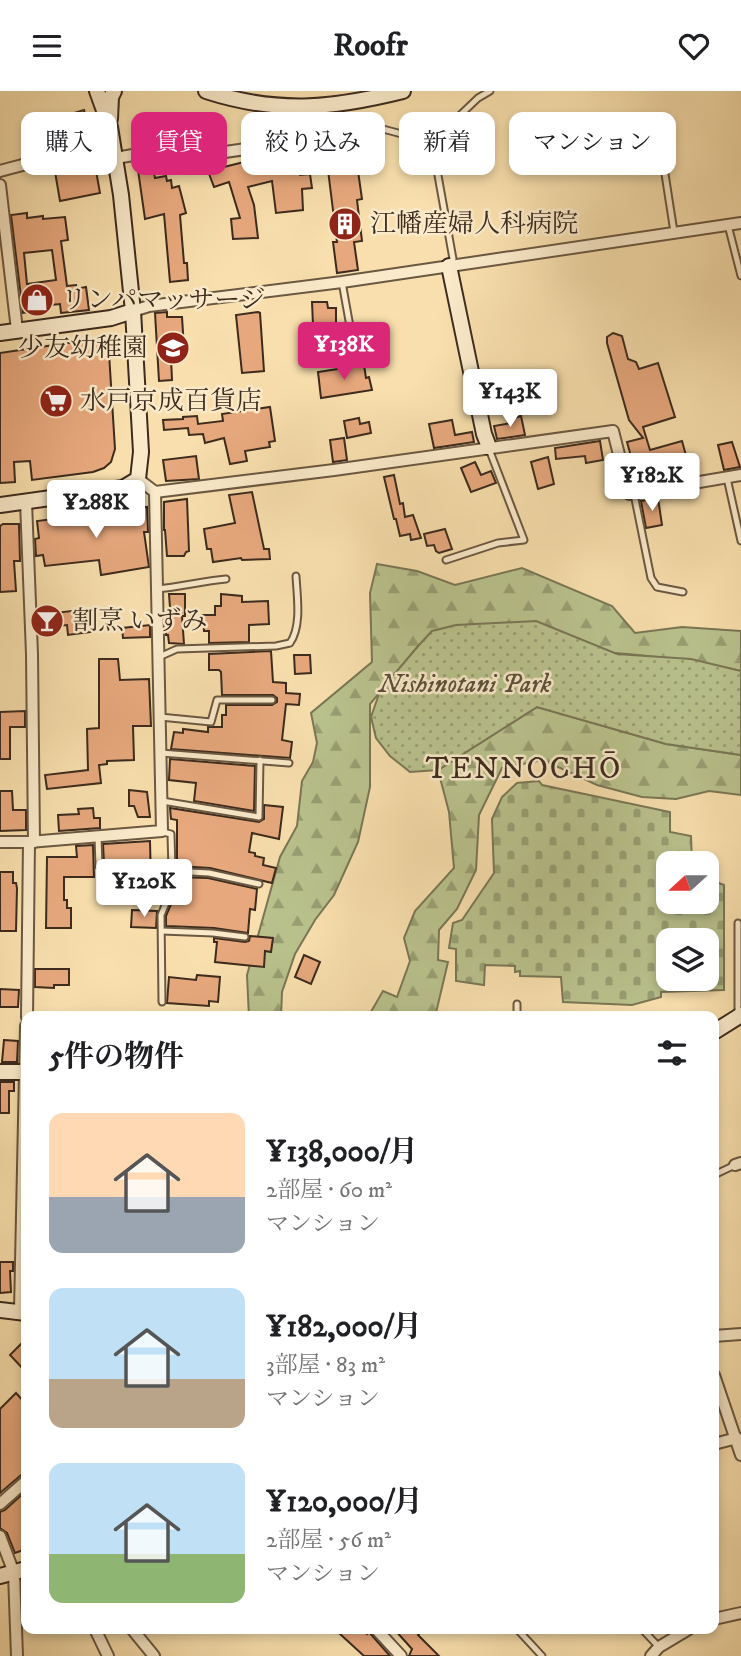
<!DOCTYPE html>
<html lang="ja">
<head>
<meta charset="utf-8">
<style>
  :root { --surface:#fff; --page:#f2f2f2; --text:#202124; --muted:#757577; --accent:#db2777 }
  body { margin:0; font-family:"IM FELL DW Pica","Noto Serif JP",serif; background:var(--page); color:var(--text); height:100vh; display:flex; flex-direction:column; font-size:26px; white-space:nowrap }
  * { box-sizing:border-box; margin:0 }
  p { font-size:23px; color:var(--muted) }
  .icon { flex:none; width:38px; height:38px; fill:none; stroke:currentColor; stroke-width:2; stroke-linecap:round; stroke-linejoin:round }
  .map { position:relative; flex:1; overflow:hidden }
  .drawer { position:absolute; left:21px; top:920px; width:698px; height:623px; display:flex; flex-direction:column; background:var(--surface); border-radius:14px; box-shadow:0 4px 10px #0003 }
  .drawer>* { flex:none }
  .guide { position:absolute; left:21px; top:21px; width:700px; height:63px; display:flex; gap:14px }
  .needle { width:46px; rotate:249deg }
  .fabs { position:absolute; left:656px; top:760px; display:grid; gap:14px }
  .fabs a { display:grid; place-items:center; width:63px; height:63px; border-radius:14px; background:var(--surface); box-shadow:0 4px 10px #0003; font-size:35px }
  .price { position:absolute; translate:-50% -60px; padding:0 16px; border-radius:7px; background:#fff; color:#222; font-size:23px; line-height:46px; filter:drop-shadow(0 2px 4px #0008) }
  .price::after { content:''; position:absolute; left:50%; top:42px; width:21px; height:16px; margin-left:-10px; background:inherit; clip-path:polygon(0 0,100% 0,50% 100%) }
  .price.on { background:var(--accent); color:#fff }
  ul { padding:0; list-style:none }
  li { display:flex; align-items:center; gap:21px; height:175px; padding:0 28px }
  li span { display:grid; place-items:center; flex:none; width:196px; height:140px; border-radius:14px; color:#555 }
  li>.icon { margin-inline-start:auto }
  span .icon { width:84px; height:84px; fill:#fffc; stroke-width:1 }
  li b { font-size:30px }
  h2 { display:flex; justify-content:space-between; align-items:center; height:84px; padding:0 28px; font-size:30px }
  .tag { padding:0 24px; border-radius:14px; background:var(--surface); box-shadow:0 4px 10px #0003; font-size:24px; line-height:63px }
  .tag.on { background:var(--accent); color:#fff }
  header { display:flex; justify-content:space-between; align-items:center; height:91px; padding:0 28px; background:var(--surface); font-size:32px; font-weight:700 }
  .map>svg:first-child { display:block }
</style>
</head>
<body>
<header><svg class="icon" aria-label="menu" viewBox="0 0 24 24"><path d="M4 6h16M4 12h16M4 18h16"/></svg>Roofr<svg class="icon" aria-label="heart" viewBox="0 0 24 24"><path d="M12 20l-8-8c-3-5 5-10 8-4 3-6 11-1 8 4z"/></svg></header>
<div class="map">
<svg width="741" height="1565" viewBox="0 0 741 1565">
  <defs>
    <pattern id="forest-firs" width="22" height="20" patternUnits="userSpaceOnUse" patternTransform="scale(1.75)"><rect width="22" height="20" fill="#b9c28d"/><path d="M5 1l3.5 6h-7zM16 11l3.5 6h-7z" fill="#989e73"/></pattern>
    <pattern id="cemetery-stones" width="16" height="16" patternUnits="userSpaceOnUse" patternTransform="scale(1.75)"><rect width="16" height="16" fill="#b9c28d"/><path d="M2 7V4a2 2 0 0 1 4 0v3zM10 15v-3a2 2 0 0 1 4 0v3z" fill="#989e73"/></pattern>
    <pattern id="park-dots" width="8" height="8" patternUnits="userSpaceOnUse" patternTransform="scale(1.75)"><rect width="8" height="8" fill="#b9c28d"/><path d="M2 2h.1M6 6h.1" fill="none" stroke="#989e73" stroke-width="1.8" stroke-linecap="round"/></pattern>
  </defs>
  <rect width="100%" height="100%" fill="#f8dfad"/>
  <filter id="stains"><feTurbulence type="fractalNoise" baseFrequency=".00286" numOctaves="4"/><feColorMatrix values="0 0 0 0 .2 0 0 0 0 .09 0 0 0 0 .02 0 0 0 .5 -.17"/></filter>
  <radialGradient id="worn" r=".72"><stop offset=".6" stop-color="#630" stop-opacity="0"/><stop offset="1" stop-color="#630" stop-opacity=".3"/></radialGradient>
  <g fill="url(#forest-firs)" stroke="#7a7656" stroke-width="2">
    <path d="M377,473L417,480L455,494L522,477L612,515L635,542L682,536L741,540V580C636,556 526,559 419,554L370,613V696L358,751L334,804L315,829L295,863L282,901L281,926H249L247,884L280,766L297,735L302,690L313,671L317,652L311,622L372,571L370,502Z"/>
    <polygon points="537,616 666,653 741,664 741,704 709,700 676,708 642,706 597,694 543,669 502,677 479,724 476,779 457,818 439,839 438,869 448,871 435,926 368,926 383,900 397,906 410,870 404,847 415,820 454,777 449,721 438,679"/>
  </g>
  <path fill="url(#cemetery-stones)" stroke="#7a7656" stroke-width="2" fill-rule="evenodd" d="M539,690L542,694L670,721V741L691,745L692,772H668V810H707V780L708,788L724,794V899L661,901V906L632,914L563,911L561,886L520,885V880L515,881V875L485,874L484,894L456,890V858L449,857L453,832L462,829L494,782L492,728L502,706L517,692ZM668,849H707V887H668Z"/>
  <polygon fill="url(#park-dots)" stroke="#7a7656" stroke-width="2" points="536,530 617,563 691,568 741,580 741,664 666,653 537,616 438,679 410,681 390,665 376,647 371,626 380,600 419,554 432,540 456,534"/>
  <g fill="#e7a87d" stroke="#3c2b1e" stroke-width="2" fill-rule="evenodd">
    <polygon points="84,19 91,46 79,51 71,23"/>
    <polygon points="295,62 300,84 310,83 312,97 302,98 303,119 276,122 272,90 248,96 254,114 258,147 233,148 231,128 240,127 229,91 214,96 208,80 244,71 245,76"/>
    <polygon points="93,63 100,102 60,110 54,75 75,72 74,69"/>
    <polygon points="357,73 362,108 357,109 362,150 354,151 358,179 337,182 333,151 337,151 328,79"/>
    <polygon points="153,77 155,87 166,85 167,90 171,89 172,97 179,95 186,122 180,124 184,172 187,172 188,189 170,191 164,123 145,128 138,79"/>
    <path d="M27,122V127L43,125V128L65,126L68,149L61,150L67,195L76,194V198L86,196L89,219L61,222L60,213L30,216L31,221L23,222L11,124ZM52,159L56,189L27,193L24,162Z"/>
    <polygon points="312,211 327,211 328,217 336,217 336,233 313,234"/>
    <polygon points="167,221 167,226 182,226 184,257 180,257 180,266 171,267 172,289 159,290 155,222"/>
    <polygon points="258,221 260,222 264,280 242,282 236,224"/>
    <polygon points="613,242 622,245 628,268 636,271 639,278 658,272 675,326 643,336 650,359 682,350 690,379 653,391 635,394 630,377 634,376 627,351 643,347 629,329 607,252 607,246"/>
    <polygon points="108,246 115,358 111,371 104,377 93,381 32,389 30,370 14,371 15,391 0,392 0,262"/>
    <polygon points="364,274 366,287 369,286 372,299 321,307 318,281"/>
    <polygon points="270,316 275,350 269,351 270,356 245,360 247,370 230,373 224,347 205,352 203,343 189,344 188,337 164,339 163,329 183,328 183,326 197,325 198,333 223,330 222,323"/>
    <polygon points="521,325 525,344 497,348 494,335 511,332 510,328"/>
    <polygon points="359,327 360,333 369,331 371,342 347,347 344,330"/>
    <polygon points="452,329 455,344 472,341 474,351 434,357 429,333"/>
    <polygon points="344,347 347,369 333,371 330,349"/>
    <polygon points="600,350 603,369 586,372 585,365 556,368 555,357"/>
    <polygon points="732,351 740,376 724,379 718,354"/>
    <polygon points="196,365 199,388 166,390 163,369"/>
    <polygon points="548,366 554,393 538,398 531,371"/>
    <polygon points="475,371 481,384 491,380 496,392 471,401 461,377"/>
    <polygon points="394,384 400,413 403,412 405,426 413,424 421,447 411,449 410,443 400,445 396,428 394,428 384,386"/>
    <polygon points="252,401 264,458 269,458 270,468 242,469 241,467 213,471 211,458 207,458 204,438 235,432 229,404"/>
    <polygon points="658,407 662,434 646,437 641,410"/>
    <polygon points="187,408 189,460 186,461 184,465 167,465 165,439 164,439 164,411"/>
    <polygon points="147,416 148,441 144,441 149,476 101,484 99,469 45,475 43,464 36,465 35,448 39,447 37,430"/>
    <polygon points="3,433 19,433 20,470 14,470 16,500 0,501 0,435"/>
    <polygon points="445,438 452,458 439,462 436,460 434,454 427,455 424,443"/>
    <polygon points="169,503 185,503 185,525 182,525 184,553 169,552 168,544 166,544 166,531 171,530"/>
    <polygon points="221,503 242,505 242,511 268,510 269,533 249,534 249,551 209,552 209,540 204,540 203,524 215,524 215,515 221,515"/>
    <polygon points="88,518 91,541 68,544 67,534 40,537 38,524"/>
    <polygon points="150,534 150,546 123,547 122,537"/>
    <polygon points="271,560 273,591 286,592 286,602 300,603 299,614 286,613 282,649 292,651 290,667 171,658 174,641 183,642 183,638 208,641 208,636 222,636 222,624 226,624 226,614 272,614 277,611 277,607 273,604 222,604 221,581 219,579 209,579 209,563"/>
    <polygon points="294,564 310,564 311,582 295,583"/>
    <polygon points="99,568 118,568 120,589 149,588 151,635 133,635 134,669 107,670 107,673 99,674 101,692 47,698 45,684 88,679 87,638 99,637"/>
    <polygon points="25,620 25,636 10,636 10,668 0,668 0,621"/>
    <polygon points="170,668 255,675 254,720 194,710 196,692 169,689"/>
    <polygon points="129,699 147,701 150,726 138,726 134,715 129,715"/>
    <polygon points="0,700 12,700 13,719 26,719 26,739 0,740"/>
    <polygon points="264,714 283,716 279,748 252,742 249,761 255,762 255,765 264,767 263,774 276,777 272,792 210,777 177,775 177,729 171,728 170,717 259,731 264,728"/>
    <polygon points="93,717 94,727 100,727 100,737 59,740 58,724 79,723 78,718"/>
    <polygon points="150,750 151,791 165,792 164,799 131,801 130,771 104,772 103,753"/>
    <polygon points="93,754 94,786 64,786 64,809 67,809 67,817 71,817 71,837 46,837 47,766 77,766 76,755"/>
    <polygon points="0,781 13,781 13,792 16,792 17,797 16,840 0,840"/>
    <polygon points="177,786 208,787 257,798 255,819 250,818 248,842 214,837 166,835 166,825 174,806"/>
    <polygon points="132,819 157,820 156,837 131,836"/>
    <polygon points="250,845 273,847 271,861 265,860 264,876 215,871 217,851 214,851 214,847 245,851 249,850"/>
    <polygon points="304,864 320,871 311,893 295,886"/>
    <polygon points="35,878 69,878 69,894 54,894 54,897 35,896"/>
    <polygon points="197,884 220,886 218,911 209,910 209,915 167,912 169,886 196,889"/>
    <polygon points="0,898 19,899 18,916 0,916"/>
    <polygon points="4,949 18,950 17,971 2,971"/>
    <polygon points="0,991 14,991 14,1000 9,1000 9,1022 0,1022"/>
    <polygon points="0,1171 13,1171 13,1180 10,1180 11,1201 0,1202"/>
    <polygon points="26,1248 26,1281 10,1264"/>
    <polygon points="16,1302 26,1313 26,1382 21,1384 0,1402 0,1318"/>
    <polygon points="26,1400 26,1458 15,1462 7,1442 0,1437 0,1421 5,1419"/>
    <polygon points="345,1538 362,1538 367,1543 369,1541 390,1565 364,1565 340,1543"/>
    <polygon points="394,1538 424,1538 418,1544 439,1565 409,1565 412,1558"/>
  </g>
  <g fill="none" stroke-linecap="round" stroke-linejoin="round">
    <defs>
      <g id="lane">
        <polyline points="288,52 364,33 432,51"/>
        <polyline points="665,83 674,141"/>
        <polyline points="728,134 741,185"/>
        <polyline points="450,173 453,168 432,51 478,7 490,0"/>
        <polyline points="342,191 351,241 358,261"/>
        <polyline points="727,387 741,450"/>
        <polyline points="634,403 651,487 657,496 683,501"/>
        <polyline points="446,469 498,452 524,449 489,358"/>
        <path d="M157,498C181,496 202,490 226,488"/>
        <path d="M159,566L177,558L276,555L290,552C302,535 297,505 296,485"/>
        <polyline points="160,626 211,631 217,609 272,609"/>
        <polyline points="161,662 289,672"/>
        <polyline points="162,710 259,726 260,669"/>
        <polyline points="163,741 171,743 172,780 209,782 259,793"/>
        <polyline points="98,746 99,775"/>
        <polyline points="738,832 738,924"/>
        <polyline points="162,840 213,842 245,846"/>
        <polyline points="162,911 161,824 169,805 172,780"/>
        <polyline points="517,913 517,926"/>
        <polyline points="714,1084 735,1074"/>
        <polyline points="517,1538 542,1565"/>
        <polyline points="642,1538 659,1556"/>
      </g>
      <g id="street">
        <polyline points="116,67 161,59 190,66 288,52"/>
        <polyline points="0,80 113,50"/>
        <polyline points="0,94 17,239"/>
        <polyline points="133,220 149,215 342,191 741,132"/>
        <polyline points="138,388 155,401 334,379 613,340 629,403 741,384"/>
        <polyline points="26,411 32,563 34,751"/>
        <polyline points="0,751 29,751 162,740 155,401"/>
        <polyline points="27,926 29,751"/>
        <polyline points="735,1074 741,1072"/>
        <polyline points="20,1220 26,935"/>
        <polyline points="714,1245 741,1243"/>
        <polyline points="714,1284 741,1364"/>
        <polyline points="714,1353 737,1347"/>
        <polyline points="0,1413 26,1390"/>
        <polyline points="0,1445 14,1482 17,1565"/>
        <polyline points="714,1528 741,1522"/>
        <polyline points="95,1538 108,1565"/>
        <polyline points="132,1538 154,1565"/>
        <polyline points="376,1538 401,1565"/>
        <polyline points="651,1565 659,1556 689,1538"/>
      </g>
      <g id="secondary">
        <path d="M206,0C277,23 331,18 403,0"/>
        <polyline points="110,28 111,6 114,0"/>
        <polyline points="449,175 484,343 489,356"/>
        <polyline points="0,242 111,227 133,220"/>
        <polyline points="0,414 123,397 138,388 141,361 133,220 121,104 110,36 97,0"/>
        <polyline points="714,941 741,924"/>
        <polyline points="0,981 24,981"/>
        <polyline points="0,1219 26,1222"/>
        <polyline points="0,1485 26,1478"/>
      </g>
    </defs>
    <use href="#lane" stroke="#6b5842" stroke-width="9"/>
    <use href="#street" stroke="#6b5842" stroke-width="14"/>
    <use href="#secondary" stroke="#3c2b1e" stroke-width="18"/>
    <use href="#lane" stroke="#faeaca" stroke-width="5"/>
    <use href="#street" stroke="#faeaca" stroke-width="10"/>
    <use href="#secondary" stroke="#faeaca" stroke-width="14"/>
  </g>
  <defs>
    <symbol id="building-disc" viewBox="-11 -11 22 22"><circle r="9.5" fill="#8f2418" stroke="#faeaca"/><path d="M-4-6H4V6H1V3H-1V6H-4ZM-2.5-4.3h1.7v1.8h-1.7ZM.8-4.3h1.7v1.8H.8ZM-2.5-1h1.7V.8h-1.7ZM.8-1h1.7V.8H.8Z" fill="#fff"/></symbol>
    <symbol id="shop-disc" viewBox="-11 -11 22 22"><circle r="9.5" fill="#8f2418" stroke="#faeaca"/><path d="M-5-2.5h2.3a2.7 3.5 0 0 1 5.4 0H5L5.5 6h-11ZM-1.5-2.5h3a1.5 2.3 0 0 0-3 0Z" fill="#fff"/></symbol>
    <symbol id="school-disc" viewBox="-11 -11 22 22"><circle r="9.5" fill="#8f2418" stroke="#faeaca"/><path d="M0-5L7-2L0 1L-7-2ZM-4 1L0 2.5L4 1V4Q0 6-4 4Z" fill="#fff"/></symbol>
    <symbol id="supermarket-disc" viewBox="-11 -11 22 22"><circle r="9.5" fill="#8f2418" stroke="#faeaca"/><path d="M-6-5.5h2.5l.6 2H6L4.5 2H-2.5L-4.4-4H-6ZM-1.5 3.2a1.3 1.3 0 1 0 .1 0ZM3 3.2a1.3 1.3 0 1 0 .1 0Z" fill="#fff"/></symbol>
    <symbol id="bar-disc" viewBox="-11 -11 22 22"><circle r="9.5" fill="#8f2418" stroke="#faeaca"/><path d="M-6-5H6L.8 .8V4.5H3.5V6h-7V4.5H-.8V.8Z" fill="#fff"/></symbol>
  </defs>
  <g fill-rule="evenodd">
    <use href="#building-disc" x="326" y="114" width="38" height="38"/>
    <use href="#shop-disc" x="18" y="190" width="38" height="38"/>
    <use href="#school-disc" x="154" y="238" width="38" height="38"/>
    <use href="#supermarket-disc" x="37" y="291" width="38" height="38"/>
    <use href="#bar-disc" x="28" y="511" width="38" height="38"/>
  </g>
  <g text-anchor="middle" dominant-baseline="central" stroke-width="5" stroke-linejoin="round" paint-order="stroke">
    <g font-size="26" fill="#3c2b1e" stroke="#faeaca" text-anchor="start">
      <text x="370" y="133">江幡産婦人科病院</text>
      <text x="61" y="209">リンパマッサージ</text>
      <text x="148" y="257" text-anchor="end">少友幼稚園</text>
      <text x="80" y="310">水戸京成百貨店</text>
      <text x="72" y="530">割烹 いずみ</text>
    </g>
    <g font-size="26" font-style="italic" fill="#5b513a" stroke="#faeaca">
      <text x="465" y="593">Nishinotani Park</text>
    </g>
    <g font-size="30" letter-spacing="2" fill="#3c2b1e" stroke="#faeaca">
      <text x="524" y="678">TENNOCHŌ</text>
    </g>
  </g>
  <rect width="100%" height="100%" filter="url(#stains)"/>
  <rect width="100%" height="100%" fill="url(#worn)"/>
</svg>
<div class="fabs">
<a><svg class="needle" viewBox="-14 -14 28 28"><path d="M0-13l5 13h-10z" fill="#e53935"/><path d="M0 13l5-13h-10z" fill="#757577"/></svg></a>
<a><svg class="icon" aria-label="layers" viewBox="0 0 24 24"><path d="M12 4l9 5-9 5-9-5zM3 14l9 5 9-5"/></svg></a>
</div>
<b class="price on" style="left:344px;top:291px">¥138K</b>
<b class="price" style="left:510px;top:338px">¥143K</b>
<b class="price" style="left:652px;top:422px">¥182K</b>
<b class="price" style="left:96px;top:449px">¥288K</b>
<b class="price" style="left:144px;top:828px">¥120K</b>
<div class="guide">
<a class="tag">購入</a>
<a class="tag on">賃貸</a>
<a class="tag">絞り込み</a>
<a class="tag">新着</a>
<a class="tag">マンション</a>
</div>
<section class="drawer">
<h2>5件の物件<svg class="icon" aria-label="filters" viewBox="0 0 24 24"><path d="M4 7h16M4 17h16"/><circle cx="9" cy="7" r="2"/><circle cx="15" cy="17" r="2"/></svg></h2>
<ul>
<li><span style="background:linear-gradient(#ffd9b3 60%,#9aa5b1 0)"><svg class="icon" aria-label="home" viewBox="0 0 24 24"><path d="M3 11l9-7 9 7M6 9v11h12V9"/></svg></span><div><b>¥138,000/月</b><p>2部屋 · 60 m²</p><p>マンション</p></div></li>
<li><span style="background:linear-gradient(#bfe0f5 65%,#b9a48a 0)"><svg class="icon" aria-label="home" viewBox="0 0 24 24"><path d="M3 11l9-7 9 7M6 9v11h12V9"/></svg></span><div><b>¥182,000/月</b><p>3部屋 · 83 m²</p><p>マンション</p></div></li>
<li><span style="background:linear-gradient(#bfe0f5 65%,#8fb573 0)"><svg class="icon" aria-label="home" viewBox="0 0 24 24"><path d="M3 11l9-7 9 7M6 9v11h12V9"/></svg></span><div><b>¥120,000/月</b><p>2部屋 · 56 m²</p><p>マンション</p></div></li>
</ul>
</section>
</div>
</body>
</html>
